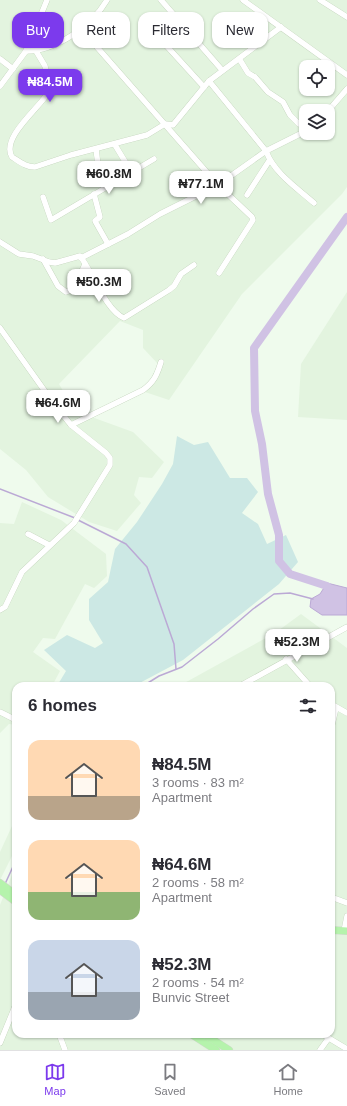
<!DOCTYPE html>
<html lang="en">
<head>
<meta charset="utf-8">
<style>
  :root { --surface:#fff; --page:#f7f7f7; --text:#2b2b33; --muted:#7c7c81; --line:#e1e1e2; --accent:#7c3aed }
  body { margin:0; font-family:Helvetica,sans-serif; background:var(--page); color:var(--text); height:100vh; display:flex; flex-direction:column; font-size:15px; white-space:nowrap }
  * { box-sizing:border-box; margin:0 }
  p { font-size:13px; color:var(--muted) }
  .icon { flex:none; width:22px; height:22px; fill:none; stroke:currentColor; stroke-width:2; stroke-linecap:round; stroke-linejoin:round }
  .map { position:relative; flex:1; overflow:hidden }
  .details { position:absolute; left:12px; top:682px; width:323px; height:356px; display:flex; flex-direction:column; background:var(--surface); border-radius:12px; box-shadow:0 1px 3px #0004 }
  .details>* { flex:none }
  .hud { position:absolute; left:12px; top:12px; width:323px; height:36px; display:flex; gap:8px }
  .fabs { position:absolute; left:299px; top:60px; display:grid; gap:8px }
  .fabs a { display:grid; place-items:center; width:36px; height:36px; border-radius:8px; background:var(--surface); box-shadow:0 1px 3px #0004; font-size:20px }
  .price { position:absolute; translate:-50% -34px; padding:0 9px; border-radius:8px; background:#fff; color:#222; font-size:13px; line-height:26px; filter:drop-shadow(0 1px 2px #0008) }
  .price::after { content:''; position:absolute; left:50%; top:24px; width:12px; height:9px; margin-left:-6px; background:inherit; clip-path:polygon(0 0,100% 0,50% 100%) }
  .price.selected { background:var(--accent); color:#fff }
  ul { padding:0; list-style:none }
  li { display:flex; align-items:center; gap:12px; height:100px; padding:0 16px }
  li span { display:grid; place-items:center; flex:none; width:112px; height:80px; border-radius:12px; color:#555 }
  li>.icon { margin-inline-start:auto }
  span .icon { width:48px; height:48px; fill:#fffc; stroke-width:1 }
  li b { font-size:17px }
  h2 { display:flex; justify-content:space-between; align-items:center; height:48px; padding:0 16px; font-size:17px }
  .pill { padding:0 14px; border-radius:12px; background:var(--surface); box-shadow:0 1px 3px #0004; font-size:14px; line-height:36px }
  .pill.selected { background:var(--accent); color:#fff }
  .tabs { display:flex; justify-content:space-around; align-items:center; height:56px; border-top:1px solid var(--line); background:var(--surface); font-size:11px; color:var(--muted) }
  .tabs a { display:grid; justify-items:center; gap:2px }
  .tabs .selected { color:var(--accent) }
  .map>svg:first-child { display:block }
</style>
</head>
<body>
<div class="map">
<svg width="347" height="1050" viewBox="0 0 347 1050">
  <rect width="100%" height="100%" fill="#effbed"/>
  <g fill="#e3f4df" fill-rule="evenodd">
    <path d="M0,0H347V187L342,194L242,294L169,400L145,392L158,364L143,348V330L120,321L59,384L69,401L64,407L133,432L164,462L152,478L139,477L134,495L141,503L117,531L89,522L48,497L26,470L0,449ZM306,67H328V89H306ZM306,111H328V133H306Z"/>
    <polygon points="347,292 347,420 298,417 301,364"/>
    <polygon points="22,502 61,520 106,554 107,576 94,588 85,584 55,639 43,638 33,652 60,671 52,686 16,686 16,725 9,724 0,733 0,523 14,524"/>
    <polygon points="301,614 347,648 347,1050 0,1050 0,905 16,865 16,1034 331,1034 331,686 179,686 275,633"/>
    <polygon points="12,826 16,830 16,848 0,880 0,852"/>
  </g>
  <polygon fill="#cce8e4" points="177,436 194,445 208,442 230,478 247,478 258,492 242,513 258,524 267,544 286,535 298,562 279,584 183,660 134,686 57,686 66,671 44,650 67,635 95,648 103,643 89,620 89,599 108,582 115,549 137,522 162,484 173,464"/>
  <polygon fill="#d0c2e4" stroke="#bba9d5" points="327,583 347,588 347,615 322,615 310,607 311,599 320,594"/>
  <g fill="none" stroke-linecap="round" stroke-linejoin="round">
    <g stroke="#bba9d5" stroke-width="1.5">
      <polyline points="0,489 75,518"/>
      <polyline points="78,520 126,544 147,567 174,644 176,669"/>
      <polyline points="143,686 159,676 182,667 218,639 253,609 274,594 290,593 313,599"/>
      <polyline points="5,884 16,860"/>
    </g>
    <polyline stroke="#d0c2e4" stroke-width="8" points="327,586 290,574 279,561 279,535 268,494 262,444 255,411 254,348 347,217"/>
    <defs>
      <g id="minor">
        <polyline points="161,0 222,70"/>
        <polyline points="243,0 347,75"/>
        <polyline points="320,0 347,17"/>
        <polyline points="82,30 218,185 252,217 253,220 219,273"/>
        <polyline points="163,42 204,87"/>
        <path d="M26,51C56,51 92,26 107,0"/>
        <path d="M36,51L45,66L50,90C42,106 0,137 12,157C20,162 26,167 35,167L71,155L147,135L165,124L173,125L209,81L281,27"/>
        <polyline points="0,59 13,69"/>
        <polyline points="240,60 248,73 255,77 268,92 283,102 290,115 299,124 306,127"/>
        <path d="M209,81L266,151C274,173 297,188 314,203"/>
        <polyline points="0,86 26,51 47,0"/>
        <polyline points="328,111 347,89"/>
        <polyline points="115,145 132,173"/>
        <polyline points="96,149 98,165 106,186"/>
        <polyline points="94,194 100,217 95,221 108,244"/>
        <polyline points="247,195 269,161"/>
        <polyline points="43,197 51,220 154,159"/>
        <path d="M0,242L19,254L33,256L49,262L55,263L80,256C92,271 106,311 124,318L169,290L174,286L181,274L194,265"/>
        <polyline points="81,258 128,234 160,214 218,185 266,151 306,131"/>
        <polyline points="43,259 58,286 66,292 74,289 85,264"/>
        <polyline points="0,328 54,404 71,425 106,453 110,458 110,465 74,523 22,572 5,607 0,610"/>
        <path d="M71,425L143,390C154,382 157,375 161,362"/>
        <polyline points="28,534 49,545"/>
        <polyline points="286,659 310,686"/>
        <polyline points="240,686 347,627"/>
        <polyline points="331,704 347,713"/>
        <polyline points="0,712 16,720"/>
        <polyline points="331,729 336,708"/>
        <polyline points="331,897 347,903"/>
        <polyline points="344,931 347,916"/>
        <polyline points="59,1034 65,1050"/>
        <polyline points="322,1034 347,1049"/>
        <polyline points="0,1043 16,1004"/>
        <polyline points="320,1050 328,1039"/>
      </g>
      <g id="major">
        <polyline points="0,883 16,895"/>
        <polyline points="0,890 16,902"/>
        <polyline points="331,930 347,931"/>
        <polyline points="191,1034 216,1050"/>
        <polyline points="204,1034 229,1050"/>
      </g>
    </defs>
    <use href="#minor" stroke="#bbcdb3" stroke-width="6"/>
    <use href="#major" stroke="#d2d8ce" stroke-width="8"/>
    <use href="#minor" stroke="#fff" stroke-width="5.5"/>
    <use href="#major" stroke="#b5f3ac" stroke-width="7"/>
  </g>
</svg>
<div class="fabs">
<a><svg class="icon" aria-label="locate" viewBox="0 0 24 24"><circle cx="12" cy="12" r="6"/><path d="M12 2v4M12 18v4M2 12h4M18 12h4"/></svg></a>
<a><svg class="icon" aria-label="layers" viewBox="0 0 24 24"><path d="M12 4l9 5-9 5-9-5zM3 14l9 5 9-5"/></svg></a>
</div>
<b class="price selected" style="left:50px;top:103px">₦84.5M</b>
<b class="price" style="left:109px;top:195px">₦60.8M</b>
<b class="price" style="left:201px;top:205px">₦77.1M</b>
<b class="price" style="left:99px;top:303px">₦50.3M</b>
<b class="price" style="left:58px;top:424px">₦64.6M</b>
<b class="price" style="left:297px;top:663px">₦52.3M</b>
<div class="hud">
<a class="pill selected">Buy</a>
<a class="pill">Rent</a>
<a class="pill">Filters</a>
<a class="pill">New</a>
</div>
<section class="details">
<h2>6 homes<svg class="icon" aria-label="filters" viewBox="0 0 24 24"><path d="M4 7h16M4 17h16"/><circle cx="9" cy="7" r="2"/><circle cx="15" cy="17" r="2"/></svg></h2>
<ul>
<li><span style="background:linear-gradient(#ffd9b3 70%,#b9a48a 0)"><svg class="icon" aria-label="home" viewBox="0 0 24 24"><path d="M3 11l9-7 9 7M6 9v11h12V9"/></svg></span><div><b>₦84.5M</b><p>3 rooms · 83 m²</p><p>Apartment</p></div></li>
<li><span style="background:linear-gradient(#ffd9b3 65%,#8fb573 0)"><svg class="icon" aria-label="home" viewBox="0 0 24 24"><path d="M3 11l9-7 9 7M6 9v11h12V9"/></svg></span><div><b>₦64.6M</b><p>2 rooms · 58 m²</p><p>Apartment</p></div></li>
<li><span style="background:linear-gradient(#c9d6e8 65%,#9aa5b1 0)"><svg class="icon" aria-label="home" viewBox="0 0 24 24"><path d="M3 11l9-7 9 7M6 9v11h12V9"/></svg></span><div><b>₦52.3M</b><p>2 rooms · 54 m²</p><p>Bunvic Street</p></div></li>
</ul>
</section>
</div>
<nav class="tabs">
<a class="selected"><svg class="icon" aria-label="map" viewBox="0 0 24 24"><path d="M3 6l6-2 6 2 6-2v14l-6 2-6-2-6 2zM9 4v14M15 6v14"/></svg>Map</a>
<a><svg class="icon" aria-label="saved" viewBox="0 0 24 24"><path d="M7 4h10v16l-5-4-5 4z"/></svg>Saved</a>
<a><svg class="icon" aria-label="home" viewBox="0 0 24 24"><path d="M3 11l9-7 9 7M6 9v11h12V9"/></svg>Home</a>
</nav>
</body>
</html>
